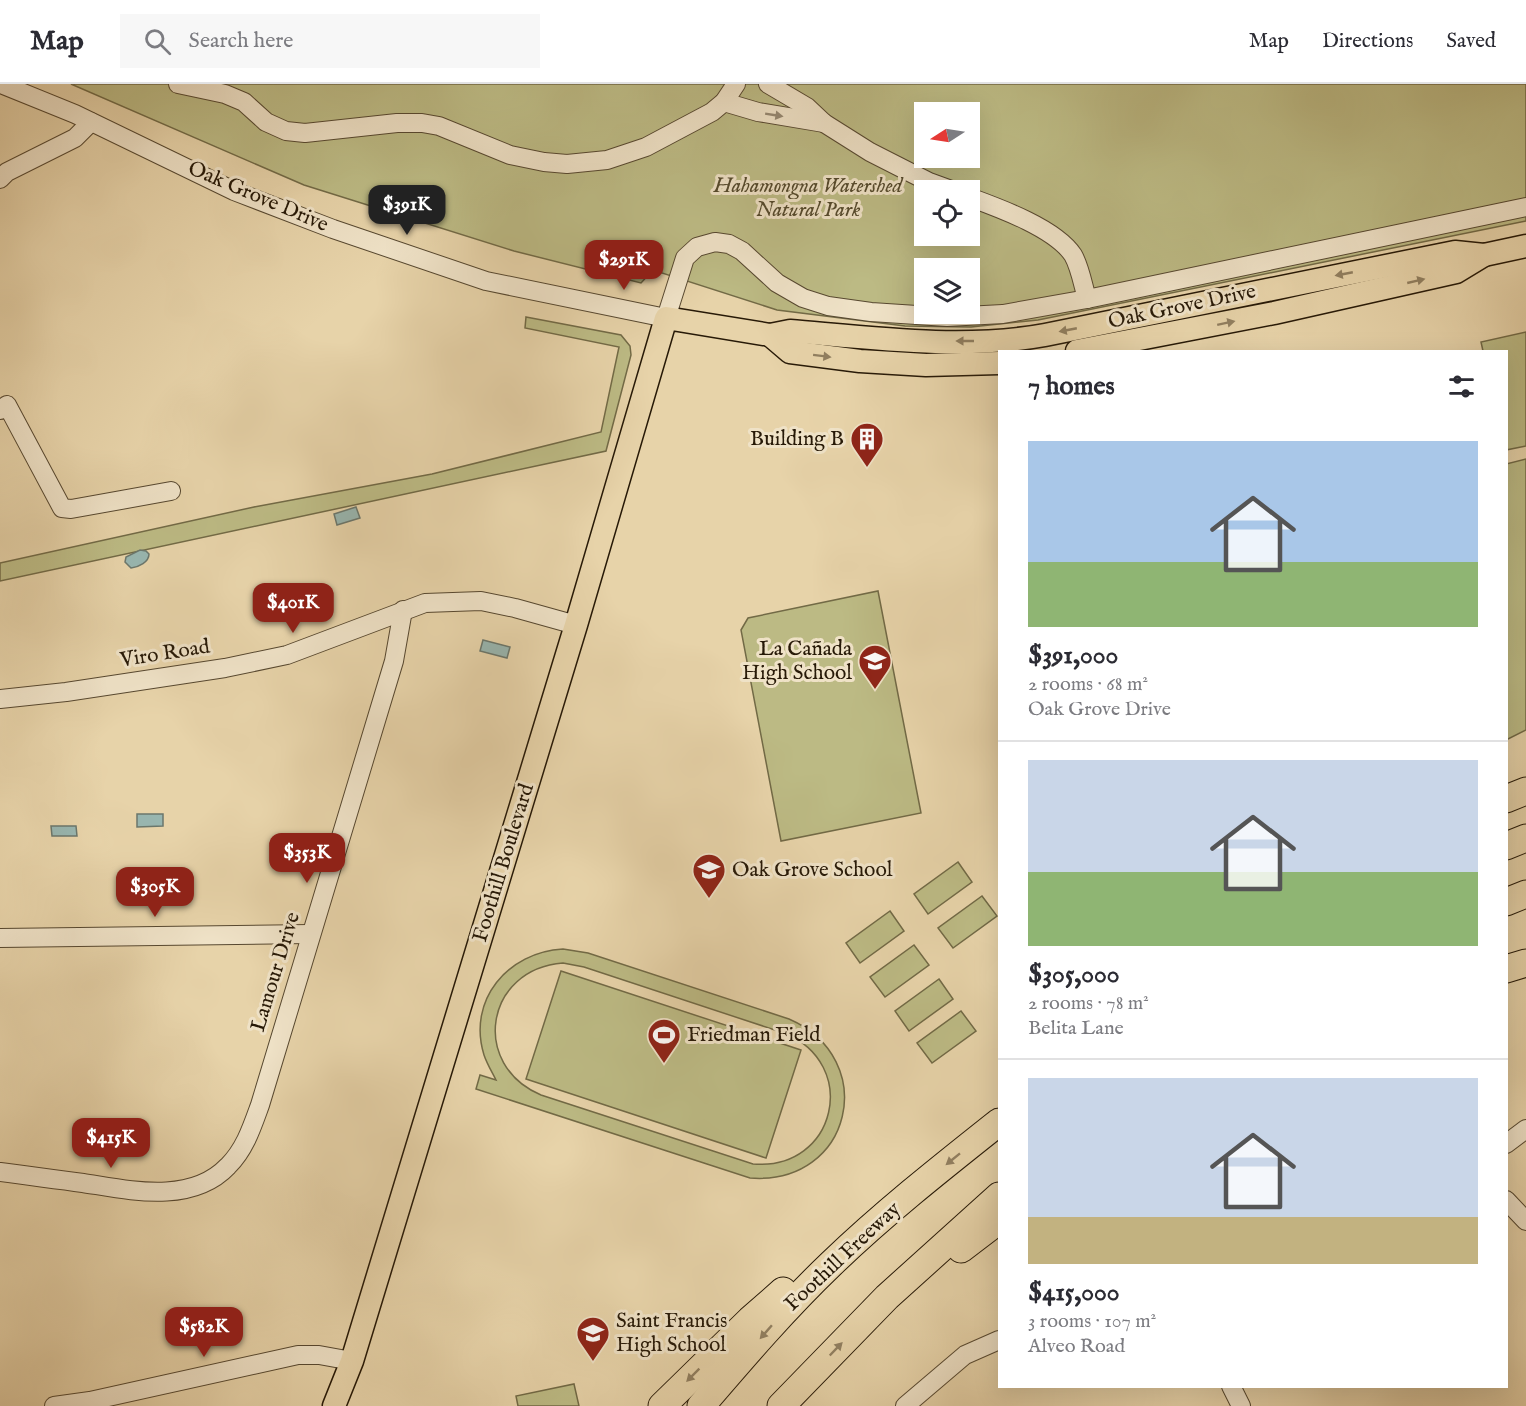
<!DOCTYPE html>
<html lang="en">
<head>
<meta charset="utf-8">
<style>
  :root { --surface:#fff; --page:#f7f7f7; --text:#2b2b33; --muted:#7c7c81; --line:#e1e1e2; --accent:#8f2418 }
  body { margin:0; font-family:"IM FELL English",serif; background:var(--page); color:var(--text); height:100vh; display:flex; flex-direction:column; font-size:22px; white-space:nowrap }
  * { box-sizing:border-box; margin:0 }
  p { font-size:20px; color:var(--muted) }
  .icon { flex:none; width:33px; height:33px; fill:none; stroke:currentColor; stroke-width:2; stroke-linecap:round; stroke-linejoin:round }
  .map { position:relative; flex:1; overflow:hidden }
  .details { position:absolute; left:998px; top:266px; width:510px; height:1038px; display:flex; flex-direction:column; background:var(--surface); border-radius:0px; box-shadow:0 6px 24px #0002 }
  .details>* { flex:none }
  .needle { width:39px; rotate:258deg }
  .fabs { position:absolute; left:914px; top:18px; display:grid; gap:12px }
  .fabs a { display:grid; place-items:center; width:66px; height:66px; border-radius:0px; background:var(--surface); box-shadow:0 6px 24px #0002; font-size:30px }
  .price { position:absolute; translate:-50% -51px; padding:0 14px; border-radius:12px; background:var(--accent); color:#fff; font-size:20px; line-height:39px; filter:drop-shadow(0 2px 3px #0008) }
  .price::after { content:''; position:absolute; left:50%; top:36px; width:18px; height:14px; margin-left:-9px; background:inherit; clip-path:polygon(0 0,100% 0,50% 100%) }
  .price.selected { background:#222; color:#fff }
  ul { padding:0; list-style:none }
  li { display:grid; align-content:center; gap:12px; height:318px; padding:0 30px }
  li+li { border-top:2px solid var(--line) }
  li span { display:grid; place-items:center; height:186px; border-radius:0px; color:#555 }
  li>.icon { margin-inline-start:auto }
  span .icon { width:108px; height:108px; fill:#fffc; stroke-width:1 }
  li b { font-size:26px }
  h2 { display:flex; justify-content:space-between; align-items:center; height:72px; padding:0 30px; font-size:26px }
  header { display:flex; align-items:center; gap:36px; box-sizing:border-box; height:84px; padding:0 30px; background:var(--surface); border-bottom:2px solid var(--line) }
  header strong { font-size:28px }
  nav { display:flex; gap:33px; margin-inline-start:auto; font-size:21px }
  .search { width:420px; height:54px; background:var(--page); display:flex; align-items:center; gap:15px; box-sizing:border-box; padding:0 21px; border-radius:0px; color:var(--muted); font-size:22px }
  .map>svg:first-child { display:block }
</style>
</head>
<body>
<header>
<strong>Map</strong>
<div class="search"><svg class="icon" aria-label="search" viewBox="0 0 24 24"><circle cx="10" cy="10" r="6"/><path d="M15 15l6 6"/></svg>Search here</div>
<nav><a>Map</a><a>Directions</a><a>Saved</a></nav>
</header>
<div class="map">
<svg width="1526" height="1322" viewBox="0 0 1526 1322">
  <rect width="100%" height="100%" fill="#e7d3a9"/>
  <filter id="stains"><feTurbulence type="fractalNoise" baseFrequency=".00333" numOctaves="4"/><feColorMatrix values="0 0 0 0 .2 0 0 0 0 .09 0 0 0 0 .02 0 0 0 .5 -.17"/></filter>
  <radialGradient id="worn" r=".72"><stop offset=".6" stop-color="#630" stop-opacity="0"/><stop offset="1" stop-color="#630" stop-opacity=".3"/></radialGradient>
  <g fill="#bcba84" stroke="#726a46" stroke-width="1.5" fill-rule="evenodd">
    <path d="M71,0H1526V137L1038,236L971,243L905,242L777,226L653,186L641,199L514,167L304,101ZM924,28H969V74H924ZM924,106H969V152H924ZM924,184H969V230H924Z"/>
    <polygon points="526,233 621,251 630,262 631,271 606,367 0,497 0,479 254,423 432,390 601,348 619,263 525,244"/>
    <polygon points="1526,248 1526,362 1506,366 1506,267 1483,267 1481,258"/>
    <polygon points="1526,375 1526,646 1506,656 1506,380"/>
    <polygon points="878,507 921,729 781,757 741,546 748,534"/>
    <polygon points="958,778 972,798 928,830 914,810"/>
    <polygon points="982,812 997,832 953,864 938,844"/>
    <polygon points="890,827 904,847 860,879 846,859"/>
    <polygon points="914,861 929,881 885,913 870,893"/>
    <path d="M563,865L588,869L789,935C881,975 852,1102 750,1094L476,1005L480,991L496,996C492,988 487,980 484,971C467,916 508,868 563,865ZM563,879L584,883L784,949C861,980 836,1087 753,1080L541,1011C470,981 485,885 563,879Z"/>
    <polygon points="561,887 801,966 766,1074 526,995"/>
    <polygon points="939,895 953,915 909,947 895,927"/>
    <polygon points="961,927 976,947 932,979 917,959"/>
    <polygon points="574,1300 579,1322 518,1322 516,1312"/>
  </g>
  <g fill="#98b6b0" stroke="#6b776c" stroke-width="1.5">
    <polygon points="356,423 360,434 337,441 334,430"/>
    <path d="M140,466L146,467L149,470C149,478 139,483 131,484L125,478L126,473Z"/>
    <polygon points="483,556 510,563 507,574 480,567"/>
    <polygon points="137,730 163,730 163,742 137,743"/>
    <polygon points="51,742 76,742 77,752 52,752"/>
  </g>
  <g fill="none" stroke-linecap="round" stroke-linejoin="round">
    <defs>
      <g id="minor">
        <polyline points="1,0 75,30 234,107 333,145 486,197 666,234 685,174 697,163 715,158 729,160 742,167 777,199 803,214 828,222 871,228 947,233 1003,230 1087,215 1526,123"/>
        <polyline points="178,0 225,10 244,18 266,38 286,47 305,49 397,39 422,39 439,42 510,71 544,78 567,80 607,76 646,63 712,28 724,18 736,0"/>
        <polyline points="768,0 807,23 824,39 870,68 929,98 951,106"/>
        <polyline points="724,18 758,28 824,39"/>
        <polyline points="0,95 7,88 75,54 91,38"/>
        <path d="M969,113C999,124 1055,144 1073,171C1080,183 1083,201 1087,215"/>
        <polyline points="0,326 7,321 62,424 71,425 171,407"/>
        <polyline points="0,615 66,608 225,584 287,571 425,519 481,517 515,524 576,541"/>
        <polyline points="0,854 310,850"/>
        <polyline points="1506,1060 1526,1045"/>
        <path d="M0,1088C28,1092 55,1095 83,1099C129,1106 191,1121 228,1082C245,1065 252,1043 260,1021L394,577L403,526"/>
        <polyline points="1506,1116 1526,1137"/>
        <polyline points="1231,1302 1241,1322"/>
        <polyline points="54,1322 90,1317 298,1271 319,1271 352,1277"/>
        <polyline points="905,1322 965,1271 999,1256"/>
      </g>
      <g id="major">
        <polyline points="770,251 790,268 860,277 926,281 999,279"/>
        <polyline points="1077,267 1274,229 1456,188 1484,171"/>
        <path d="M334,1322L352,1277L576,541L666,234L770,251L790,247C872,254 964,266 1045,251L1455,168L1484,171L1526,162"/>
      </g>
      <g id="highway">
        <polyline points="1506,715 1526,707"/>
        <polyline points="1506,762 1526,754"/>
        <polyline points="1506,818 1526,810"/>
        <polyline points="1506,885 1526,879"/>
        <polyline points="961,1165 999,1136"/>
        <polyline points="662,1322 750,1236 783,1207"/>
        <path d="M701,1322C743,1273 785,1224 831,1180C884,1129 941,1084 999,1038"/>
        <polyline points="781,1322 887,1213 999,1112"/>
      </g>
    </defs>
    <use href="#minor" stroke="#574830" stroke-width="20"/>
    <use href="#major" stroke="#271907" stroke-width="25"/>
    <use href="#highway" stroke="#271907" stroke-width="29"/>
    <use href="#minor" stroke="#efe2c7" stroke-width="18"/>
    <use href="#major" stroke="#e7d3a9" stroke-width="22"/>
    <use href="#highway" stroke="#e7d3a9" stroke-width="27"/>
  </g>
  <defs><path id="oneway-solid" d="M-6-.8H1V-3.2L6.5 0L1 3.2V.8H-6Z" transform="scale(1.5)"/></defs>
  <use fill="#958871" href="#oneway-solid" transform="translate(774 31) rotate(9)"/>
  <g fill="#917f60">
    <use href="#oneway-solid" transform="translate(1344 190) rotate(169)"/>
    <use href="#oneway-solid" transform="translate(1416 197) rotate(-13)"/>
    <use href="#oneway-solid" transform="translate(1226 239) rotate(-12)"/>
    <use href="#oneway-solid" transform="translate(1068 246) rotate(169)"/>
    <use href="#oneway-solid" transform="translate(965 257) rotate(180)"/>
    <use href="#oneway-solid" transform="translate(822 272) rotate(7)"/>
    <use href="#oneway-solid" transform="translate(953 1075) rotate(141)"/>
    <use href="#oneway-solid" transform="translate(766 1248) rotate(131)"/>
    <use href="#oneway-solid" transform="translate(836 1265) rotate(-46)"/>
    <use href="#oneway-solid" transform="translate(693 1291) rotate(135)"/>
  </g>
  <defs>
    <symbol id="building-pin" viewBox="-11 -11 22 30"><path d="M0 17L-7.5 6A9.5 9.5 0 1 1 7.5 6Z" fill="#8f2418" stroke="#efe2c7"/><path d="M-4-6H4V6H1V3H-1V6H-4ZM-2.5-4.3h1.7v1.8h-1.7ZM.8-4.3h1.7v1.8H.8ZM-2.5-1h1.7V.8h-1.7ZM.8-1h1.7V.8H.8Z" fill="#fff"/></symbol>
    <symbol id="school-pin" viewBox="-11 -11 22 30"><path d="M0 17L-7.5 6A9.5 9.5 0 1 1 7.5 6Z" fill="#8f2418" stroke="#efe2c7"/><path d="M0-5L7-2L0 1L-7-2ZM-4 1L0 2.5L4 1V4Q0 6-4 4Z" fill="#fff"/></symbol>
    <symbol id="stadium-pin" viewBox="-11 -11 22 30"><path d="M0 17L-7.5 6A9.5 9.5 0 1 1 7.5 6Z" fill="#8f2418" stroke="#efe2c7"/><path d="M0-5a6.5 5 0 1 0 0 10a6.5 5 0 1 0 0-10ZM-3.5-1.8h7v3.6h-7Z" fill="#fff"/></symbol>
  </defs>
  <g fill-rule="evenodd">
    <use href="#building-pin" x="848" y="336" width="38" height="52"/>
    <use href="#school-pin" x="856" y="558" width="38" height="52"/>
    <use href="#school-pin" x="690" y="767" width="38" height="52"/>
    <use href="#stadium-pin" x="645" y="932" width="38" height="52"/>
    <use href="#school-pin" x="574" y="1230" width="38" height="52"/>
  </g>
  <g text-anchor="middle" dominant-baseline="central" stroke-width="6" stroke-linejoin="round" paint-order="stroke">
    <g font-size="21" font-style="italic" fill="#54492c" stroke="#efe2c7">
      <text x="808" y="102">Hahamongna Watershed<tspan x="808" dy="24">Natural Park</tspan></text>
    </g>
    <g font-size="21" fill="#271907" stroke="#efe2c7">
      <text transform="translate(258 113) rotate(23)">Oak Grove Drive</text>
      <text transform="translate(1182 223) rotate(-12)">Oak Grove Drive</text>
      <text transform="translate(165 570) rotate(-9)">Viro Road</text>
      <text transform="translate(504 779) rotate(-73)">Foothill Boulevard</text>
      <text transform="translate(276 888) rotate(-73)">Lamour Drive</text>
      <text transform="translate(843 1173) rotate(-43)">Foothill Freeway</text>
    </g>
    <g font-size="21" fill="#271907" stroke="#efe2c7" text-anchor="start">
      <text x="844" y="355" text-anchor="end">Building B</text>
      <text x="852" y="565" text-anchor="end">La Cañada<tspan x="852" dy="24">High School</tspan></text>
      <text x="732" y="786">Oak Grove School</text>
      <text x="687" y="951">Friedman Field</text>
      <text x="616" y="1237">Saint Francis<tspan x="616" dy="24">High School</tspan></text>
    </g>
  </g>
  <rect width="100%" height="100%" filter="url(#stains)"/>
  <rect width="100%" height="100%" fill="url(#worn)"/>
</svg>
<div class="fabs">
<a><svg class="needle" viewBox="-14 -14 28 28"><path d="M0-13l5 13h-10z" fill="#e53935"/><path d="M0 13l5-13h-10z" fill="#7c7c81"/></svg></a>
<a><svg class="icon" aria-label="locate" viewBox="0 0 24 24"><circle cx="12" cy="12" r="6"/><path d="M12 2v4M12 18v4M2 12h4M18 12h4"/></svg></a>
<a><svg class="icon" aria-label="layers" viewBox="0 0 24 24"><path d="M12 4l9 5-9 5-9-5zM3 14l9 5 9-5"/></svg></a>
</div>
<b class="price selected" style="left:407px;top:152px">$391K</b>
<b class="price" style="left:624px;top:207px">$291K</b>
<b class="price" style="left:293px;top:550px">$401K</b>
<b class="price" style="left:307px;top:800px">$353K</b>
<b class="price" style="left:155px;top:834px">$305K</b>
<b class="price" style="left:111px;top:1085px">$415K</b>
<b class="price" style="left:204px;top:1274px">$582K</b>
<section class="details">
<h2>7 homes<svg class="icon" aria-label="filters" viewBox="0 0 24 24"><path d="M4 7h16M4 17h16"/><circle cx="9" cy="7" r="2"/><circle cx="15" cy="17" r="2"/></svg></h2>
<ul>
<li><span style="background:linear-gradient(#a9c7e8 65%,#8fb573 0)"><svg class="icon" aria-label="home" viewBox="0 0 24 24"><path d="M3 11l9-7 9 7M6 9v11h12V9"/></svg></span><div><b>$391,000</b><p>2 rooms · 68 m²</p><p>Oak Grove Drive</p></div></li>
<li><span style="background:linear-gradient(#c9d6e8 60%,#8fb573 0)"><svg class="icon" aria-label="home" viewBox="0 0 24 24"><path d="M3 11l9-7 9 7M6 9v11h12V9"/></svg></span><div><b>$305,000</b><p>2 rooms · 78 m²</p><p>Belita Lane</p></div></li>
<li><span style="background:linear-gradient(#c9d6e8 75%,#c2b280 0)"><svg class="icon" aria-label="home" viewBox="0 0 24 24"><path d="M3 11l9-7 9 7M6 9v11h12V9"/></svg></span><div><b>$415,000</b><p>3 rooms · 107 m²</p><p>Alveo Road</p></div></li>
</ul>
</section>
</div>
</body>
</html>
